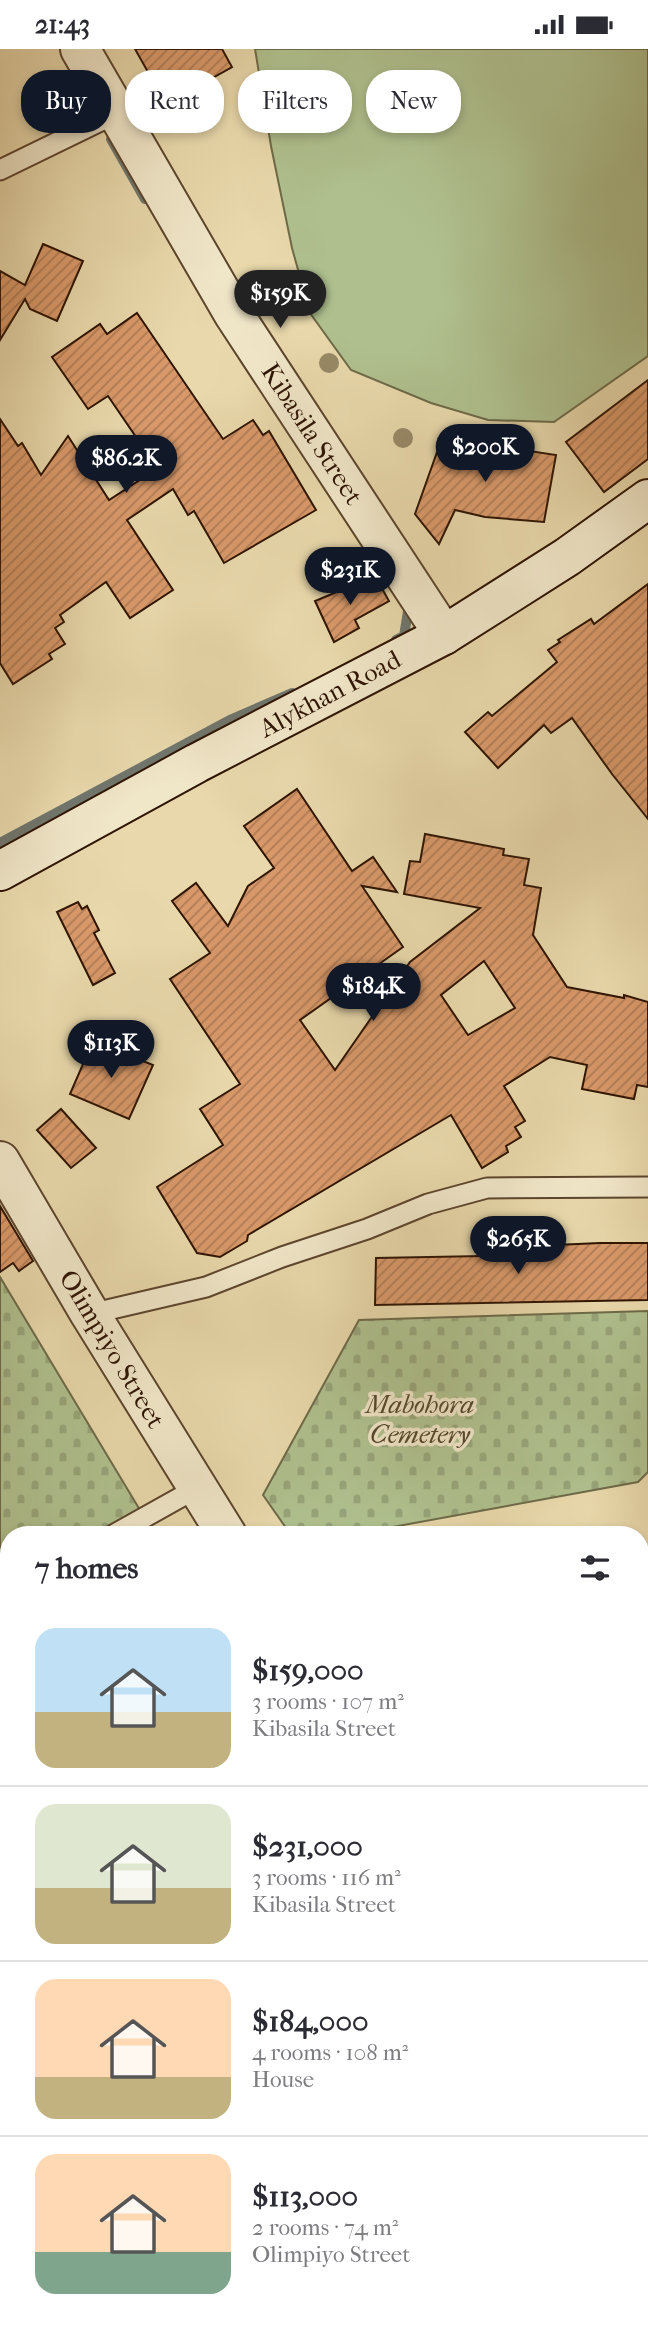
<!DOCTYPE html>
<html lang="en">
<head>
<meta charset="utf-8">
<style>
  :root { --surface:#fff; --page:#f7f7f7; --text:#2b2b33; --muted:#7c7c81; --line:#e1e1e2; --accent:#111827 }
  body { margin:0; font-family:"IM FELL French Canon",serif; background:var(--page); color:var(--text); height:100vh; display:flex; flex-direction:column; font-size:26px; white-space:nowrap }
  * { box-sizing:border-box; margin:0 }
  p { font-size:23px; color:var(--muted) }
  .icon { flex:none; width:38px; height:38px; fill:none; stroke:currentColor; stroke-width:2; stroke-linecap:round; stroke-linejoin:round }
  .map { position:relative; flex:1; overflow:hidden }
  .details { position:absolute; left:0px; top:1477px; width:649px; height:800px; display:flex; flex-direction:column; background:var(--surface); border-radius:28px 28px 0 0; box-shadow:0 4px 10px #0003 }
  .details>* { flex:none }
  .top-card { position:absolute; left:21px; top:21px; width:607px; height:63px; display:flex; gap:14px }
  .price { position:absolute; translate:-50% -60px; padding:0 16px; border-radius:24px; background:var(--accent); color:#fff; font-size:23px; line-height:46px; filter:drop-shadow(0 2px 4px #0008) }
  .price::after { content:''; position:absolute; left:50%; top:42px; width:21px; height:16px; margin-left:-10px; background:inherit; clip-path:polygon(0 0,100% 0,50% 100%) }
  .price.current { background:#222; color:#fff }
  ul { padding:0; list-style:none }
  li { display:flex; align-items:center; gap:21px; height:175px; padding:0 35px }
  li+li { border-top:2px solid var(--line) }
  li span { display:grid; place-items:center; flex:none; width:196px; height:140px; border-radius:21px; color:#555 }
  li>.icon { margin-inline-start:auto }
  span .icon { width:84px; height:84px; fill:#fffc; stroke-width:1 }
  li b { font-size:30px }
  h2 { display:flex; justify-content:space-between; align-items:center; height:84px; padding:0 35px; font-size:30px }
  .pill { padding:0 24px; border-radius:28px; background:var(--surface); box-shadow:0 4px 10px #0003; font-size:24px; line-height:63px }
  .pill.current { background:var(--accent); color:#fff }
  .status { display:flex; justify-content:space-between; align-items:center; height:49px; padding:0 35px; background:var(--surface); direction:ltr }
  .status svg { height:19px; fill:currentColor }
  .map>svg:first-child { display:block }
</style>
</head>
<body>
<div class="status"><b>21:43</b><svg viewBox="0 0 49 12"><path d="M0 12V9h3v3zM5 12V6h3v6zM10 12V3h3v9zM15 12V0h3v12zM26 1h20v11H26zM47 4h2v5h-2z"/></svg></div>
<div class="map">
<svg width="648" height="2276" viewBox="0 0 648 2276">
  <defs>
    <pattern id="cemetery-stones" width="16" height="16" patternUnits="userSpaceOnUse" patternTransform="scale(1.75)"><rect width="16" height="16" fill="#afc08e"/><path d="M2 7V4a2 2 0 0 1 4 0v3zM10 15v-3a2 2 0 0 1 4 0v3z" fill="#97a479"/></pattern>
    <pattern id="building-hatch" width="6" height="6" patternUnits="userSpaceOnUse" patternTransform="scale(1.75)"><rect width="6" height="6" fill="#d9996a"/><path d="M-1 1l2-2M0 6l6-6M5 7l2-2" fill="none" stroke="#b07c55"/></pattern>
  </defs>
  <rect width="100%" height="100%" fill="#e8d8ab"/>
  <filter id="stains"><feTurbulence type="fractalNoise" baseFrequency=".00286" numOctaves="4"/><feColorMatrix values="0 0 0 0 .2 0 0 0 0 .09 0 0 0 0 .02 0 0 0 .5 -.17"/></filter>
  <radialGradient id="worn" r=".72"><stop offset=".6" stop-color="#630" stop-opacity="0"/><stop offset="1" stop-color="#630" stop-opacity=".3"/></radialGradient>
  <g fill="url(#cemetery-stones)" stroke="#6e6a48" stroke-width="2">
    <polygon points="0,1228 155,1486 9,1486 9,1877 0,1884"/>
    <polygon points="648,1262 648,1423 638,1433 349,1486 291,1486 263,1446 359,1271"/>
  </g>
  <polygon fill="#afc08e" stroke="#6e6a48" stroke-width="2" points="255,0 648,0 648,307 554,373 488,371 431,354 351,321 310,264 292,199 271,97"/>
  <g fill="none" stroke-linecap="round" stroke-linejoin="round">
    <g stroke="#6f766d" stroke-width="10">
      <polyline points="111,90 145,150"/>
      <polyline points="396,591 404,587 409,556"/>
      <polyline points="0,794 232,670 292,644"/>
    </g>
  </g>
  <g fill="url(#building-hatch)" stroke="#2e1403" stroke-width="2" fill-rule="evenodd">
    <polygon points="135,0 222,0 232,18 166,55"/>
    <polygon points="43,195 83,212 57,272 30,260 25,250 0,291 0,222 25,236"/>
    <polygon points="137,264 223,390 253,371 263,386 269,382 316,461 224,514 194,462 188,466 173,440 127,471 173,541 130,569 106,533 60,566 64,573 55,579 65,595 49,605 52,610 13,635 0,614 0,370 18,397 22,394 41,426 68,387 109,451 155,421 136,393 138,391 108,347 88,360 52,308 100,275 107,285"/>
    <polygon points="648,331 648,410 604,443 566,393"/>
    <polygon points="442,389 556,406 544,473 485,468 455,461 439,495 415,465"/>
    <polygon points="375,527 389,552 355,571 359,579 334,593 315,552"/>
    <polygon points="648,535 648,770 612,725 572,669 551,684 544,676 498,719 465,683 488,663 492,667 557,613 548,601 560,593 558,591 591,570 594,575"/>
    <path d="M297,740L352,822L373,808L397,843L362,837L403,898L300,971L335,1021L410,913L480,859L404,845L410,812L420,813L425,785L504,800L503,806L529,810L524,836L541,839L533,886L567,938L624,949V946L648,953V1038L637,1036L634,1050L582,1040L587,1016L550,1008L504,1037L525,1072L515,1078L521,1088L506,1097L508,1103L482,1119L451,1066L248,1186L247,1192L220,1208L197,1204L157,1138L223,1096L200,1060L240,1035L170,930L210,904L172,852L196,834L228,877L248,837L274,819L244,777ZM484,912L515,959L468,986L441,946Z"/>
    <polygon points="78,853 82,860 87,857 99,881 94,884 115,924 93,936 57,863"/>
    <polygon points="93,992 153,1016 129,1070 70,1045"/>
    <polygon points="61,1060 96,1099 71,1119 37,1081"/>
    <polygon points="0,1157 33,1212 19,1222 13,1214 0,1223"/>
    <polygon points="600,1194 648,1194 648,1251 375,1256 376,1209 533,1206 533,1197"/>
  </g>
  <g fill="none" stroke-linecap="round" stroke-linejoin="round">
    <defs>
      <g id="lane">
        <polyline points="0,121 117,64"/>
        <polyline points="90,1265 206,1238 282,1208 367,1180 428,1155 487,1139 648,1138"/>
        <polyline points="113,1486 197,1439"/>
        <polyline points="0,1538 9,1534"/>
      </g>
      <g id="street">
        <polyline points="80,0 233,264 444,586"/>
        <polyline points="0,1112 90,1265 227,1486"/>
        <polyline points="640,2040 648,2050"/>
      </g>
      <polyline id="secondary" points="0,822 197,714 444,586 567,508 648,450"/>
      <g id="highway">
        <polyline points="640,2224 648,2217"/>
        <polyline points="580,2276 589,2268"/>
      </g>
    </defs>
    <use href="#lane" stroke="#5c452d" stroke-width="23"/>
    <use href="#street" stroke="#5c452d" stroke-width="42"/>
    <use href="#secondary" stroke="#2e1403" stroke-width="42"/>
    <use href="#highway" stroke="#2e1403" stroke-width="42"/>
    <g stroke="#2e1403" stroke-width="4.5" stroke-dasharray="2 3.5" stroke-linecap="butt">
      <polyline points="640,2175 648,2168"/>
      <polyline points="524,2276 533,2268"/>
    </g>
    <use href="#lane" stroke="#f0e6c8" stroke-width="19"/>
    <use href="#street" stroke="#f0e6c8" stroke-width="38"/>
    <use href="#secondary" stroke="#f0e6c8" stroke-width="38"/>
    <use href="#highway" stroke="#e4bc76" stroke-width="38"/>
  </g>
  <g fill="#978966">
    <circle cx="329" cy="314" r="10"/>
    <circle cx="403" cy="389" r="10"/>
  </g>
  <g text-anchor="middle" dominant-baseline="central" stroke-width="7" stroke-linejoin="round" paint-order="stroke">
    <g font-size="26" fill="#2e1403" stroke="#f0e6c8">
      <text transform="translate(312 385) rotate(57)">Kibasila Street</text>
      <text transform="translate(330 645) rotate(-28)">Alykhan Road</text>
      <text transform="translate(112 1300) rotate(59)">Olimpiyo Street</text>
    </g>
    <g font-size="26" font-style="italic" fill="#55482d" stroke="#f0e6c8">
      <text x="420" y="1355">Mabohora<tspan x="420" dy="30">Cemetery</tspan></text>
    </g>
  </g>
  <rect width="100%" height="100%" filter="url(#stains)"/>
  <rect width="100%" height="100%" fill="url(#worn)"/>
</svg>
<b class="price current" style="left:280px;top:281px">$159K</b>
<b class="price" style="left:485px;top:435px">$200K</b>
<b class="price" style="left:126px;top:446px">$86.2K</b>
<b class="price" style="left:350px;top:558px">$231K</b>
<b class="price" style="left:373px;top:974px">$184K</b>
<b class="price" style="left:111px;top:1031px">$113K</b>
<b class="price" style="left:518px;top:1227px">$265K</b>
<div class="top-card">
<a class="pill current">Buy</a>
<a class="pill">Rent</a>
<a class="pill">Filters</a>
<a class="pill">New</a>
</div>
<section class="details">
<h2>7 homes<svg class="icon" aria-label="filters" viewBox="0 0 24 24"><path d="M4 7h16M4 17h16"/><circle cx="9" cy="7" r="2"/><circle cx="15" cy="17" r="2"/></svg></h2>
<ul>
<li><span style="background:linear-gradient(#bfe0f5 60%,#c2b280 0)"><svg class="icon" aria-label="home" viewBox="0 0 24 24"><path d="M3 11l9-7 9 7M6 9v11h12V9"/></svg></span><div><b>$159,000</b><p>3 rooms · 107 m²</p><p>Kibasila Street</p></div></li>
<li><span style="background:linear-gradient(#dfe7d0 60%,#c2b280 0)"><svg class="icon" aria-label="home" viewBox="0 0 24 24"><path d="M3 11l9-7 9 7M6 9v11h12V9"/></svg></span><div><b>$231,000</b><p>3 rooms · 116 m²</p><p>Kibasila Street</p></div></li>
<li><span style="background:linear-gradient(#ffd9b3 70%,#c2b280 0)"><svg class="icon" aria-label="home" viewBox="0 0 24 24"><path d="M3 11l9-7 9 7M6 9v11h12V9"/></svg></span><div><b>$184,000</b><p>4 rooms · 108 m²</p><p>House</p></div></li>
<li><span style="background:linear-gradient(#ffd9b3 70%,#7fa58c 0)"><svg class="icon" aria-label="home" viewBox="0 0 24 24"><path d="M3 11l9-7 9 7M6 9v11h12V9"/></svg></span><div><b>$113,000</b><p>2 rooms · 74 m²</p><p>Olimpiyo Street</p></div></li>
</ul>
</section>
</div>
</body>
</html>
